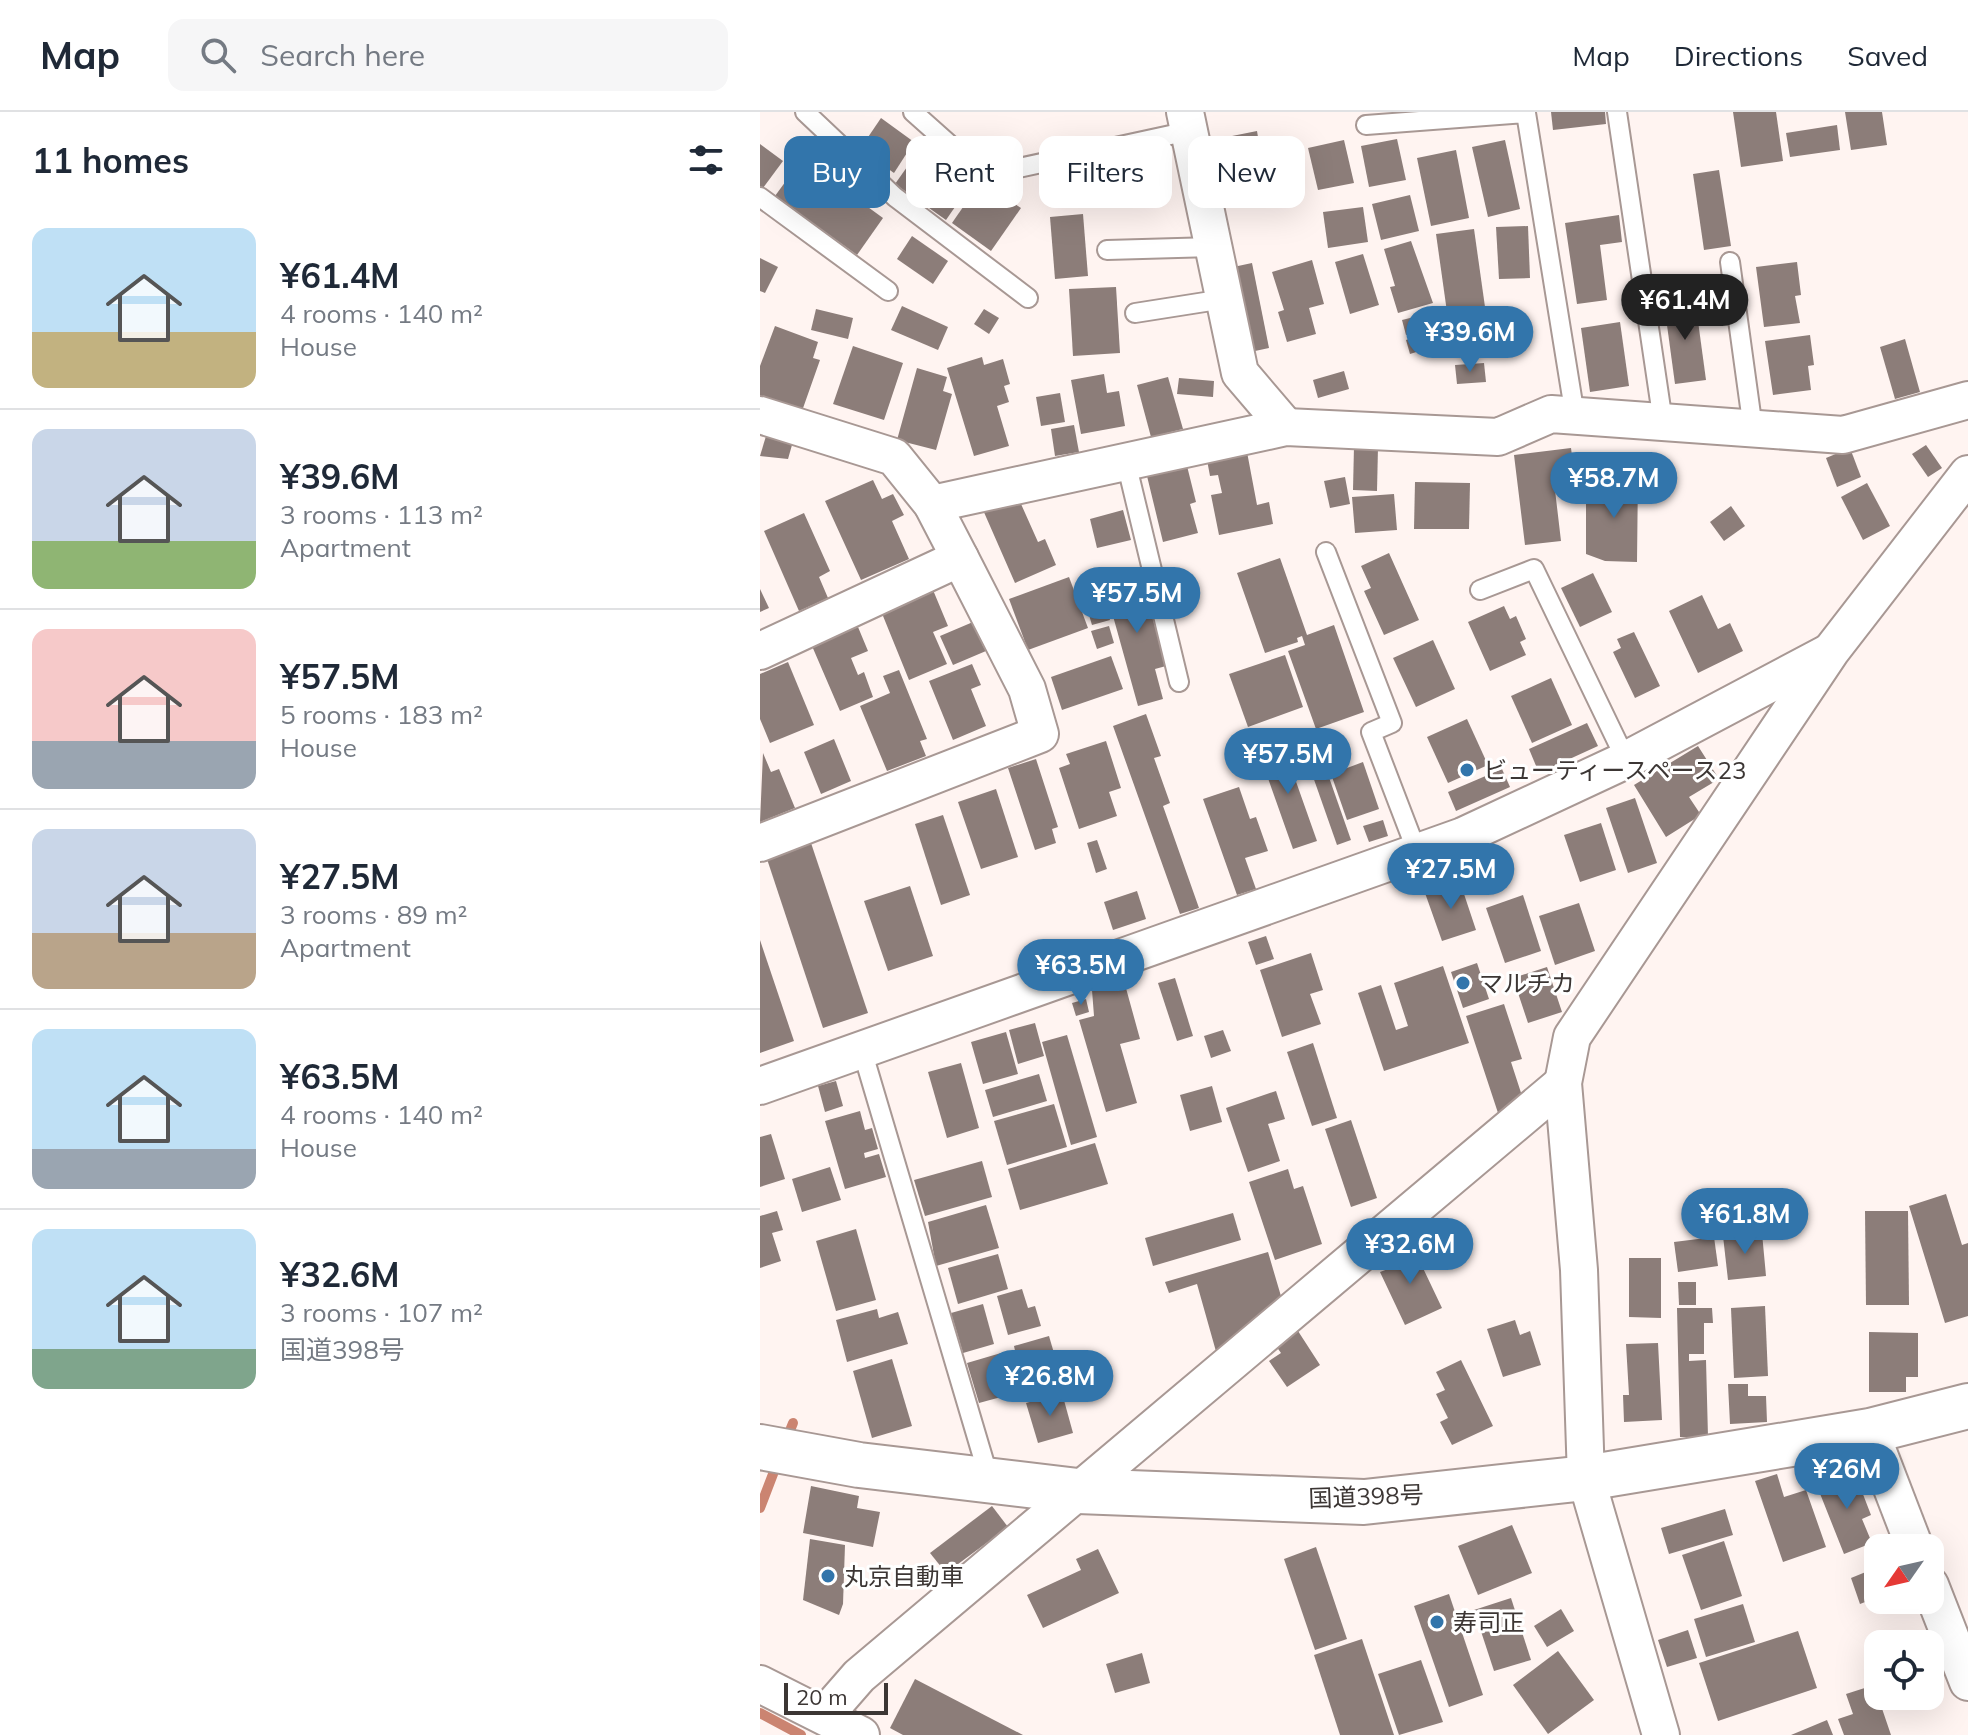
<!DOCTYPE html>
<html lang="en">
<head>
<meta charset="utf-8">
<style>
  :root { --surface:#fff; --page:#f6f6f7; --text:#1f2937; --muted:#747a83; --line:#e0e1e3; --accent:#3275ab }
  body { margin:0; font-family:Mulish,"Noto Sans JP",sans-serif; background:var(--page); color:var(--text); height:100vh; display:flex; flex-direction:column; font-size:30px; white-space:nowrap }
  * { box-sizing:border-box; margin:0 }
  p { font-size:26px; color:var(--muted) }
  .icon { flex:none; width:44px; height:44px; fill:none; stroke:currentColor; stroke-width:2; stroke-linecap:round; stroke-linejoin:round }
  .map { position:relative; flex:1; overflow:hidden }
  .side { display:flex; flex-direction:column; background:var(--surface); width:760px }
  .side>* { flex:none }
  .guide { position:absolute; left:24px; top:24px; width:760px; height:72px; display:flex; gap:16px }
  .needle { width:52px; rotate:236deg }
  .fabs { position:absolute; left:1104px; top:1422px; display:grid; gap:16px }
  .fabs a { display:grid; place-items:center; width:80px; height:80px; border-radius:16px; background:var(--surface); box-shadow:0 8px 32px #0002; font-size:40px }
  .scale { position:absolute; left:24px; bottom:20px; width:104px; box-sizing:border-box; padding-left:8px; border:4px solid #3c3634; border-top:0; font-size:22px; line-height:28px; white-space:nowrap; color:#3c3634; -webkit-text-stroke:6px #fff; paint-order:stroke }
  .price { position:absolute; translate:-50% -68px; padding:0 18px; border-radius:28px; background:var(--accent); color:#fff; font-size:26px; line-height:52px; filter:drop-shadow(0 2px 4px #0008) }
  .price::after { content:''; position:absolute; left:50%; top:48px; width:24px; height:18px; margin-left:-12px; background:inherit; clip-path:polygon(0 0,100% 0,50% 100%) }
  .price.selected { background:#222; color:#fff }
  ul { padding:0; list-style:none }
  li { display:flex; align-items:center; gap:24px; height:200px; padding:0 32px }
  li+li { border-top:2px solid var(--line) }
  li span { display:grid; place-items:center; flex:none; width:224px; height:160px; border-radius:16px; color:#555 }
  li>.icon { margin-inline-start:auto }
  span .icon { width:96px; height:96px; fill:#fffc; stroke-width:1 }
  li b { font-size:34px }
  h2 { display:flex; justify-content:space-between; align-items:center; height:96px; padding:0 32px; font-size:34px }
  .pill { padding:0 28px; border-radius:16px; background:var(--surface); box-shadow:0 8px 32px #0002; font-size:28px; line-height:72px }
  .pill.selected { background:var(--accent); color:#fff }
  header { display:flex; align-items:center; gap:48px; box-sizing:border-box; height:112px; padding:0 40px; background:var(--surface); border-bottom:2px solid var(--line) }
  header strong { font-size:38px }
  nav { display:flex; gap:44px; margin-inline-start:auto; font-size:28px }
  .search { width:560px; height:72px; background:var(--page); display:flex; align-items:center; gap:20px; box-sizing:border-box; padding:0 28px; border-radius:16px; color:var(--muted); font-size:30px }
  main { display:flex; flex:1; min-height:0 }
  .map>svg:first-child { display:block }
</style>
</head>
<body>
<header>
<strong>Map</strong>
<div class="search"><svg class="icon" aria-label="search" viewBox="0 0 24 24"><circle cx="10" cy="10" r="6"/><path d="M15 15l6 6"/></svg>Search here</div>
<nav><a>Map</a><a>Directions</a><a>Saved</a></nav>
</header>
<main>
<section class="side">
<h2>11 homes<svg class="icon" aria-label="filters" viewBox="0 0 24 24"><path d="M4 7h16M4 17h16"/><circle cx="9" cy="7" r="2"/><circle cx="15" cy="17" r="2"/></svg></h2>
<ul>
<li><span style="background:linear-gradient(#bfe0f5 65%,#c2b280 0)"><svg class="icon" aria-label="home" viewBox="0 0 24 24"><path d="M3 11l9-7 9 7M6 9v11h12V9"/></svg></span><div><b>¥61.4M</b><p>4 rooms · 140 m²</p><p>House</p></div></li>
<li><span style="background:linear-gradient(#c9d6e8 70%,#8fb573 0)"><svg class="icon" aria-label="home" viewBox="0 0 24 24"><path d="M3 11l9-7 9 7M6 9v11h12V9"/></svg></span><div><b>¥39.6M</b><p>3 rooms · 113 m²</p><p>Apartment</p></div></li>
<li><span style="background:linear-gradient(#f6c9c9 70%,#9aa5b1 0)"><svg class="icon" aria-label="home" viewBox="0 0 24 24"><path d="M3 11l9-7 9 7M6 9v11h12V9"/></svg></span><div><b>¥57.5M</b><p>5 rooms · 183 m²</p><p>House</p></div></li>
<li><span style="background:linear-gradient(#c9d6e8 65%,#b9a48a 0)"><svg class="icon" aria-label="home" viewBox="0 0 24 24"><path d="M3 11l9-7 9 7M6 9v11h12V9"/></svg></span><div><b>¥27.5M</b><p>3 rooms · 89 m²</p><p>Apartment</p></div></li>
<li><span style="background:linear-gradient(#bfe0f5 75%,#9aa5b1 0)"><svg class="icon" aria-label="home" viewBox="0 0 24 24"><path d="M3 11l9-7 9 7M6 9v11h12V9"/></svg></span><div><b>¥63.5M</b><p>4 rooms · 140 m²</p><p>House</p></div></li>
<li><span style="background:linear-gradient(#bfe0f5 75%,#7fa58c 0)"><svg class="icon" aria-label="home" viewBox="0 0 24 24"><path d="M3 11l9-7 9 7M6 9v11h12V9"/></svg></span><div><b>¥32.6M</b><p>3 rooms · 107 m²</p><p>国道398号</p></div></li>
</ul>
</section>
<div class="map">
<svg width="1208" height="1623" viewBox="0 0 1208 1623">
  <rect width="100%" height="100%" fill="#fff4f1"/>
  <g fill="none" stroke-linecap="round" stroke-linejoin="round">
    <g stroke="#cb8471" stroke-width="10">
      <polyline points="25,1331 33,1311"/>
      <polyline points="0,1396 18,1349"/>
      <polyline points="0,1601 41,1623"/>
    </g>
  </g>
  <g fill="#8c7d79">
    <polygon points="791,0 845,0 846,12 793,18"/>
    <polygon points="973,0 1016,0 1023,49 981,55"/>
    <polygon points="1085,0 1122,0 1127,33 1091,38"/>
    <polygon points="121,6 154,30 134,61 100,37"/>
    <polygon points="1077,13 1080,38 1030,45 1026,21"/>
    <polygon points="497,19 499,31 514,28 520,53 480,61 472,24"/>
    <polygon points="637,27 646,68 609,75 601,34"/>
    <polygon points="584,28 594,71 558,78 548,36"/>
    <polygon points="745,28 760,97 728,105 712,35"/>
    <polygon points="164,31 215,66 186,108 135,72"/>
    <polygon points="0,32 23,49 3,76 0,74"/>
    <polygon points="696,38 709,106 671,114 657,46"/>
    <polygon points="42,47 123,106 97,143 15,84"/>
    <polygon points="959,58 971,134 944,138 933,62"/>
    <polygon points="221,69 261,96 231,139 192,111"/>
    <polygon points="650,83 659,119 621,128 612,92"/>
    <polygon points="603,95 608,130 568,136 563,100"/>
    <polygon points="323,102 328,164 295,167 290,105"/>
    <polygon points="859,103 862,130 840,133 847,188 817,192 805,111"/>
    <polygon points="768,114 770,166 739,167 736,115"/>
    <polygon points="714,117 726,202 688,207 676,122"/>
    <polygon points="152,124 188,149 173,172 137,147"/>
    <polygon points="651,129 673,191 638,201 630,175 635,174 624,137"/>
    <polygon points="603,142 619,193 590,202 575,150"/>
    <polygon points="0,146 18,155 5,181 0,179"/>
    <polygon points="552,148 564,192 549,196 556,222 527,230 518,200 524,198 512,160"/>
    <polygon points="1037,150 1041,183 1035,184 1040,211 1004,215 996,155"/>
    <polygon points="492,151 509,236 481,242 464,157"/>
    <polygon points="356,175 360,241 313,244 309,177"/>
    <polygon points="935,187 946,268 915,272 904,191"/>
    <polygon points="142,194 188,215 178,238 131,218"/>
    <polygon points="56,197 93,206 88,227 51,218"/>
    <polygon points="224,197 239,206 229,222 214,212"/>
    <polygon points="666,202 671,216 646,223 642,208"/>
    <polygon points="860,210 869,274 830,280 821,216"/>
    <polygon points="723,213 725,239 693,241 691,215"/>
    <polygon points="15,214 58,230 53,246 60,248 42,299 0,284 0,254"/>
    <polygon points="665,222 669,236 650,242 646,228"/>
    <polygon points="1050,223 1054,253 1048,254 1051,278 1013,283 1005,229"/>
    <polygon points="1145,227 1160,280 1135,287 1120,235"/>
    <polygon points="93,234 143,251 124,308 73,292"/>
    <polygon points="222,245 224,253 243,247 250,272 244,274 249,290 237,294 249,334 214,344 187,256"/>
    <polygon points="724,251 726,270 697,272 695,253"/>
    <polygon points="157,256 187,265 183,279 192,282 176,338 137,328"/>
    <polygon points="584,259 589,277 558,286 553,268"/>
    <polygon points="344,262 347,281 359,279 365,314 321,322 311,268"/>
    <polygon points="408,265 423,317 391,325 377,273"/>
    <polygon points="419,266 454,269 453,285 417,282"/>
    <polygon points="300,281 305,310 281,314 276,285"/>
    <polygon points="314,313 319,340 295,344 291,317"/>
    <polygon points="6,324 32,333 28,347 0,344"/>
    <polygon points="1166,333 1182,356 1168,365 1152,342"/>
    <polygon points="594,334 618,335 617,379 593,378"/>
    <polygon points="811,336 814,359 793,361 801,429 765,433 754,343"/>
    <polygon points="1090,336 1101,365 1077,375 1066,346"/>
    <polygon points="487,340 497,393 509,390 513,412 459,423 451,383 462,381 458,363 450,364 447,348"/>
    <polygon points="427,354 436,390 430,392 438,421 403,430 387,364"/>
    <polygon points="846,361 878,361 877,450 845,449 826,442 826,387 846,387"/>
    <polygon points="585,365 590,392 570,396 564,369"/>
    <polygon points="113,368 122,387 133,382 144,403 132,409 149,447 101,468 65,389"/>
    <polygon points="655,370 710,371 709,417 654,417"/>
    <polygon points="1107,371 1130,414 1103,428 1081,385"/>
    <polygon points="634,382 637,418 595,421 592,385"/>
    <polygon points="257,383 278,430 285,427 296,453 255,471 223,398"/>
    <polygon points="971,394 985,414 964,429 950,410"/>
    <polygon points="363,398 371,428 337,436 330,407"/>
    <polygon points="44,401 70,459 59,465 68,486 39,499 4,419"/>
    <polygon points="629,441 659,508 624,523 604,479 611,476 601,454"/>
    <polygon points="520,446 547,523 574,513 604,600 556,617 528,539 545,533 542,524 537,526 538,530 505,541 477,461"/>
    <polygon points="379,458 406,554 395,557 403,587 378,594 343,468"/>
    <polygon points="833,461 852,500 820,515 801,476"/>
    <polygon points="309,465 328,516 268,538 249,487"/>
    <polygon points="0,477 9,496 0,500"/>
    <polygon points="173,478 188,514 173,520 187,552 149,568 121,499"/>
    <polygon points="341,478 350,508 332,513 323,483"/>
    <polygon points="942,483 958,517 970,511 983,539 938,561 909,499"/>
    <polygon points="744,494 750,507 756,504 766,527 760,530 766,543 730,559 708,510"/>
    <polygon points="213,510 230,529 222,532 226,539 193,553 180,524"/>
    <polygon points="349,514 354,531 337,537 331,519"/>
    <polygon points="98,515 108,539 91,546 98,563 104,560 113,585 80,599 52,534"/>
    <polygon points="874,520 900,574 875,586 853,540 861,536 857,527"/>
    <polygon points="673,528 695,577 656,595 633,546"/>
    <polygon points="525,543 543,595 488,615 469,562"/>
    <polygon points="351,544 363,577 302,598 291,565"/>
    <polygon points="28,550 54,613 10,631 0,607 0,562"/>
    <polygon points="212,552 221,573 211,577 226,614 193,628 169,569"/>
    <polygon points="139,558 167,627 160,629 166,644 127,659 100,594 130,581 123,564"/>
    <polygon points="791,566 812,613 772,631 751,584"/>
    <polygon points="386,602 401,644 394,646 410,691 403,694 439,796 420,802 353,614"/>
    <polygon points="707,607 728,653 688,671 667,625"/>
    <polygon points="827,611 838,634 779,661 769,637"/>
    <polygon points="552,617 591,728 577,733 538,622"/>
    <polygon points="74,627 91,669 61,682 44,640"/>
    <polygon points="346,629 361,676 349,680 357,704 319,717 299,656 310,652 306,642"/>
    <polygon points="522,630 557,729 533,737 498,638"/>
    <polygon points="938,634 959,667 929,685 941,703 906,725 874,673"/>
    <polygon points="3,641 11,660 19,657 35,696 0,710"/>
    <polygon points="276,647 298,715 292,717 296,731 275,738 248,656"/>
    <polygon points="603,650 619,697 587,708 571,662"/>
    <polygon points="742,657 750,675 696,699 688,680"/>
    <polygon points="479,675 490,707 496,705 508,739 485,746 496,777 477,783 443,687"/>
    <polygon points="236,677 258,745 221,757 198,690"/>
    <polygon points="875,686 897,751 868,761 846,696"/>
    <polygon points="183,703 210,783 181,793 155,712"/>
    <polygon points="623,708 628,724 609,730 603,714"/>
    <polygon points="841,711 856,758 820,770 804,723"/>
    <polygon points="50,728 108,901 63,916 6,744"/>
    <polygon points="337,728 347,757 336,761 327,731"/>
    <polygon points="700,770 716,818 682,829 665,781"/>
    <polygon points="150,774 173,844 128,859 104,789"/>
    <polygon points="377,779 386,807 353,818 344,790"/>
    <polygon points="763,783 781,839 745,851 726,796"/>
    <polygon points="819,791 835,839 795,853 779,804"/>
    <polygon points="506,824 514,847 496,853 488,830"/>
    <polygon points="0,828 34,929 0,941"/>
    <polygon points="551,841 563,878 550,882 561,912 522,925 500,858"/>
    <polygon points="717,851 729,887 703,896 691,860"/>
    <polygon points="683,854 709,931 624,959 598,881 621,873 636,918 648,914 634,871"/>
    <polygon points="787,855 802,900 768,911 753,866"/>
    <polygon points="415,866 433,924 417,929 398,871"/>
    <polygon points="364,869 380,927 360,932 377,991 346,1000 319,908 334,904 332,878"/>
    <polygon points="326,887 329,900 316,904 312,891"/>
    <polygon points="744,892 762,947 751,950 764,990 740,1007 706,904"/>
    <polygon points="275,911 284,944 258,952 249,918"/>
    <polygon points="463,918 471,939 451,946 444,924"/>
    <polygon points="246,920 258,962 223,972 211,930"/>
    <polygon points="307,923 337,1025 311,1033 282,930"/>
    <polygon points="553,931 577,1006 552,1014 527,940"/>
    <polygon points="201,951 219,1016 187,1026 168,960"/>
    <polygon points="279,962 287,989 233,1005 225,978"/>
    <polygon points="76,969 83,994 65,1000 58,974"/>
    <polygon points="452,974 462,1010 430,1019 420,983"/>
    <polygon points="516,979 525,1007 508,1012 520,1049 488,1060 466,996"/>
    <polygon points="294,992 307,1035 247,1053 234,1009"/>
    <polygon points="100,999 105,1018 112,1016 118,1037 104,1041 105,1046 119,1042 126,1065 85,1077 65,1009"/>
    <polygon points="591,1008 617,1086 591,1095 565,1017"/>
    <polygon points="11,1022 25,1067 0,1075 0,1025"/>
    <polygon points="335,1031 348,1072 260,1098 248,1057"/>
    <polygon points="222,1049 232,1085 165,1104 154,1068"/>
    <polygon points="70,1055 81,1088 42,1100 32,1067"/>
    <polygon points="528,1057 534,1077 543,1074 562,1132 515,1148 489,1070"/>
    <polygon points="1186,1082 1202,1133 1208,1131 1208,1204 1185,1211 1149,1094"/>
    <polygon points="226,1093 239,1136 176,1154 168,1110"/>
    <polygon points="17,1099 23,1118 12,1121 21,1149 0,1156 0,1104"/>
    <polygon points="1105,1099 1148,1099 1149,1193 1106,1193"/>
    <polygon points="473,1101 481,1128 393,1154 385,1126"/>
    <polygon points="96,1117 116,1188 76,1199 56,1129"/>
    <polygon points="1002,1121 1006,1164 968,1168 963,1124"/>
    <polygon points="954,1125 958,1154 918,1160 914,1130"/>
    <polygon points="652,1133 682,1196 645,1213 620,1160 628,1157 623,1147"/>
    <polygon points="508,1140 523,1191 457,1243 437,1172 409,1181 405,1170"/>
    <polygon points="238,1142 248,1177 198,1192 188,1156"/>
    <polygon points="869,1146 901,1146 901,1206 869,1205"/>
    <polygon points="918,1170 936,1170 936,1193 919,1193"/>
    <polygon points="262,1177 268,1196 275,1194 281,1214 248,1223 237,1184"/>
    <polygon points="223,1192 234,1232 203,1241 191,1201"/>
    <polygon points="1005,1194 1008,1264 974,1266 971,1196"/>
    <polygon points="917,1196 952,1196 953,1211 944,1211 944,1242 929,1242 929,1249 946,1248 948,1325 920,1325"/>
    <polygon points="117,1197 119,1206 138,1200 148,1232 87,1250 76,1208"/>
    <polygon points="755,1208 760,1223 770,1219 781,1253 743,1265 727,1217"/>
    <polygon points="538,1219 560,1253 527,1275 509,1249 521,1241 516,1234"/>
    <polygon points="1109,1220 1158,1221 1158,1265 1146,1265 1146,1280 1109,1280"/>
    <polygon points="289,1224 301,1265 263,1276 254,1234"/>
    <polygon points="898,1231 902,1308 864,1310 863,1283 869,1283 866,1232"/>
    <polygon points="241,1241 252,1282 219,1291 207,1251"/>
    <polygon points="132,1247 152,1314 112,1326 93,1259"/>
    <polygon points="701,1248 733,1314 692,1333 680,1310 688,1306 676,1282 685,1278 676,1260"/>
    <polygon points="968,1272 988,1272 988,1284 1006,1284 1007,1310 970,1312"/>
    <polygon points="302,1281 313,1321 278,1331 266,1291"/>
    <polygon points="1094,1359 1111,1403 1102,1407 1112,1431 1084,1442 1057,1374"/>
    <polygon points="1017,1362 1024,1385 1046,1378 1066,1435 1023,1450 995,1369"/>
    <polygon points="51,1374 99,1384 97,1396 120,1400 113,1435 43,1421"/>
    <polygon points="232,1394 248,1415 186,1461 170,1441"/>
    <polygon points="965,1397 973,1423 909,1442 901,1416"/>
    <polygon points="752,1413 772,1461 718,1483 698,1434"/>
    <polygon points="50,1427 85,1433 83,1492 79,1503 43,1488"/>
    <polygon points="964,1429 982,1484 941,1498 922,1443"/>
    <polygon points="556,1435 587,1527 555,1538 524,1447"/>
    <polygon points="338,1437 359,1481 283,1516 267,1483 321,1458 316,1447"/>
    <polygon points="1118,1455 1118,1485 1100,1492 1091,1466"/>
    <polygon points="689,1482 723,1583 689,1595 654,1494"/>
    <polygon points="751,1486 771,1548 734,1559 714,1498"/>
    <polygon points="983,1492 995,1530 946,1545 934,1507"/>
    <polygon points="801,1497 814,1519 787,1535 774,1514"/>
    <polygon points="928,1518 937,1546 907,1555 898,1528"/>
    <polygon points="1038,1519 1057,1576 958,1609 939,1551"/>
    <polygon points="602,1527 634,1623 580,1623 554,1543"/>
    <polygon points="798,1539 834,1588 788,1622 753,1573"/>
    <polygon points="382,1541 390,1571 355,1581 346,1552"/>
    <polygon points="661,1548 683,1610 639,1623 618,1562"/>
    <polygon points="155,1567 263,1623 143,1623 130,1616"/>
    <polygon points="1114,1573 1131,1623 1084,1623 1078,1607 1093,1602 1086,1582"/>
    <polygon points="1067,1608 1073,1623 1031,1623"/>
  </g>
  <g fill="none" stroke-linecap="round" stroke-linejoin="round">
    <defs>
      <g id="service">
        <polyline points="45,0 135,85 268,186"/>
        <polyline points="153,0 208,49 245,59 429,19"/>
        <polyline points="857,0 903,310"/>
        <polyline points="606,13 766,1 815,304"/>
        <polyline points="0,85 128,179"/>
        <polyline points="347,138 453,135"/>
        <polyline points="970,150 993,317"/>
        <polyline points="375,201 464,187"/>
        <polyline points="366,350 419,570"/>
        <polyline points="566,440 632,611 611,620 657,740"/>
        <polyline points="720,478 774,457 866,648"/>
        <polyline points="102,938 229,1366"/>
      </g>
      <g id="minor">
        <polyline points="425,0 480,261 526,315"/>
        <polyline points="0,303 134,345 172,392 200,446 267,577 280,622 0,731"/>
        <polyline points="172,392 526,315 738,325 791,302 1083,323 1208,288"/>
        <polyline points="0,539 200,446"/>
        <polyline points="0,974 703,724 866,648 1068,541"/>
        <polyline points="1110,1319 1155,1436"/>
        <polyline points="1170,1473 1208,1570"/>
        <polyline points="0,1572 101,1623"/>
        <polyline points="65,1603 99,1564 803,971"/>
        <polyline points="901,1623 826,1366 819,1158 803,971 812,925 1071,539 1208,362"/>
      </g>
      <polyline id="trunk" points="0,1335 99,1353 318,1379 604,1390 826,1366 1110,1319 1208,1294"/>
    </defs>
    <use href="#service" stroke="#a89894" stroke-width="22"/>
    <use href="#minor" stroke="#a89894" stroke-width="40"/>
    <use href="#trunk" stroke="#a89894" stroke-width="48"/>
    <use href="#service" stroke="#fff" stroke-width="18"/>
    <use href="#minor" stroke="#fff" stroke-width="36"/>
    <use href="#trunk" stroke="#fff" stroke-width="44"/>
  </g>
  <g fill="#3275ab" stroke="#fff" stroke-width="3">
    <circle cx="707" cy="658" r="8"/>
    <circle cx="703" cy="871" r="8"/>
    <circle cx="68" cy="1464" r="8"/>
    <circle cx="677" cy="1510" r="8"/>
  </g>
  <g text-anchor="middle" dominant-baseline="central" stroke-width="6" stroke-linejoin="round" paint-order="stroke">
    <g font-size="24" fill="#3c3634" stroke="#fff" text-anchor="start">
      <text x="723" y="658">ビューティースペース23</text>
      <text x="719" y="871">マルチカ</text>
      <text x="84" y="1464">丸京自動車</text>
      <text x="693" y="1510">寿司正</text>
    </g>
    <g font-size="24" fill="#3c3634" stroke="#fff">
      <text transform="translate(606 1384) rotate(-2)">国道398号</text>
    </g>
  </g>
</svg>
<div class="fabs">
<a><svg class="needle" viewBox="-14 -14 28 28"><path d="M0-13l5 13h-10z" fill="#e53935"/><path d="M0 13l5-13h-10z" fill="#747a83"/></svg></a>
<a><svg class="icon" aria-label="locate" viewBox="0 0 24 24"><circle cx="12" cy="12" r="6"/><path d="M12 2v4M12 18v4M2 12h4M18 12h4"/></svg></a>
</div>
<div class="scale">20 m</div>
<b class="price selected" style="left:925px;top:230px">¥61.4M</b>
<b class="price" style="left:710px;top:262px">¥39.6M</b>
<b class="price" style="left:854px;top:408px">¥58.7M</b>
<b class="price" style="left:377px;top:523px">¥57.5M</b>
<b class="price" style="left:528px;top:684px">¥57.5M</b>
<b class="price" style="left:691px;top:799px">¥27.5M</b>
<b class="price" style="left:321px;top:895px">¥63.5M</b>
<b class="price" style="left:985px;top:1144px">¥61.8M</b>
<b class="price" style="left:650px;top:1174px">¥32.6M</b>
<b class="price" style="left:290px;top:1306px">¥26.8M</b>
<b class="price" style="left:1087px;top:1399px">¥26M</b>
<div class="guide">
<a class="pill selected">Buy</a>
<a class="pill">Rent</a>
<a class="pill">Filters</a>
<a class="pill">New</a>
</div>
</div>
</main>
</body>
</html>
